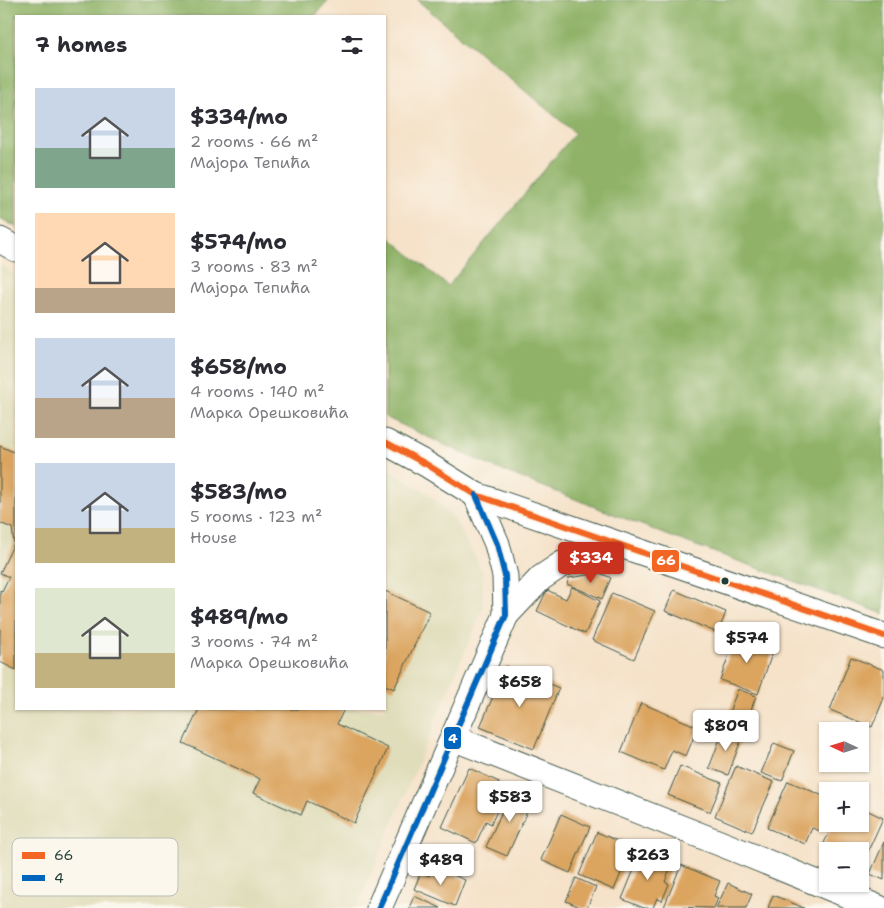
<!DOCTYPE html>
<html lang="en">
<head>
<meta charset="utf-8">
<style>
  :root { --surface:#fff; --page:#f2f2f3; --text:#2b2b33; --muted:#7c7c81; --accent:#c8321e }
  body { margin:0; font-family:"Shantell Sans",sans-serif; background:var(--page); color:var(--text); height:100vh; display:flex; flex-direction:column; font-size:19px; white-space:nowrap }
  * { box-sizing:border-box; margin:0 }
  p { font-size:16px; color:var(--muted) }
  .icon { flex:none; width:28px; height:28px; fill:none; stroke:currentColor; stroke-width:2; stroke-linecap:round; stroke-linejoin:round }
  .map { position:relative; flex:1; overflow:hidden }
  .side { position:absolute; left:15px; top:15px; width:371px; height:695px; display:flex; flex-direction:column; background:var(--surface); border-radius:0px; box-shadow:0 1px 4px #0004 }
  .side>* { flex:none }
  .needle { width:32px; rotate:274deg }
  .fabs { position:absolute; left:819px; top:722px; display:grid; gap:10px }
  .fabs a { display:grid; place-items:center; width:50px; height:50px; border-radius:0px; background:var(--surface); box-shadow:0 1px 4px #0004; font-size:25px }
  .price { position:absolute; translate:-50% -42px; padding:0 11px; border-radius:5px; background:#fff; color:#222; font-size:16px; line-height:32px; filter:drop-shadow(0 1px 2px #0008) }
  .price::after { content:''; position:absolute; left:50%; top:30px; width:15px; height:11px; margin-left:-8px; background:inherit; clip-path:polygon(0 0,100% 0,50% 100%) }
  .price.active { background:var(--accent); color:#fff }
  ul { padding:0; list-style:none }
  li { display:flex; align-items:center; gap:15px; height:125px; padding:0 20px }
  li span { display:grid; place-items:center; flex:none; width:140px; height:100px; border-radius:0px; color:#555 }
  li>.icon { margin-inline-start:auto }
  span .icon { width:60px; height:60px; fill:#fffc; stroke-width:1 }
  li b { font-size:21px }
  h2 { display:flex; justify-content:space-between; align-items:center; height:60px; padding:0 20px; font-size:21px }
  .map>svg:first-child { display:block }
</style>
</head>
<body>
<div class="map">
<svg width="884" height="908" viewBox="0 0 884 908">
  <rect width="100%" height="100%" fill="#fbf7ec"/>
  <filter id="ink" filterUnits="userSpaceOnUse"><feTurbulence type="fractalNoise" baseFrequency=".02" numOctaves="2"/><feDisplacementMap in="SourceGraphic" scale="10" xChannelSelector="R" yChannelSelector="G"/><feConvolveMatrix kernelMatrix="1 2 1 2 8 2 1 2 1" color-interpolation-filters="sRGB"/></filter>
  <filter id="wash" filterUnits="userSpaceOnUse"><feTurbulence type="fractalNoise" baseFrequency=".0096" numOctaves="4" result="noise"/><feDisplacementMap in="SourceGraphic" scale="20" xChannelSelector="R" yChannelSelector="G"/><feGaussianBlur stdDeviation="1.12" result="paint"/><feColorMatrix in="noise" values="0 0 0 0 0 0 0 0 0 0 0 0 0 0 0 0 0 1.4 0 .05"/><feComposite in="paint" operator="in"/></filter>
  <g filter="url(#wash)">
    <rect width="100%" height="100%" fill="#f5e2c9"/>
    <polygon fill="#e0ddbb" points="0,265 16,275 16,709 385,709 385,467 428,494 453,517 483,572 483,608 357,908 0,908"/>
    <g fill="#8fb267" stroke="#57784e">
      <polygon points="0,0 328,0 315,16 16,16 16,227 0,218"/>
      <polygon points="417,0 884,0 884,614 672,537 488,465 385,417 385,234 448,286 575,133"/>
    </g>
    <g id="blocks">
      <g fill="#dba560">
        <polygon points="0,446 16,453 16,670 0,662 0,590 2,591 9,577 0,573 14,543 12,528 0,523"/>
        <polygon points="600,573 611,578 602,599 567,584 569,578"/>
        <polygon points="572,587 600,601 585,634 537,611 547,590 566,599"/>
        <polygon points="674,590 726,612 718,633 665,611"/>
        <polygon points="385,591 430,612 394,689 385,685"/>
        <polygon points="612,593 655,611 634,659 592,640"/>
        <polygon points="736,635 774,648 758,694 720,680"/>
        <polygon points="851,657 884,670 884,698 872,727 830,710"/>
        <polygon points="506,666 559,688 534,749 480,727"/>
        <polygon points="738,689 756,696 743,732 724,725"/>
        <polygon points="641,703 698,727 686,756 672,750 664,770 621,752"/>
        <polygon points="199,709 344,709 337,724 388,748 354,823 307,801 301,815 253,793 260,779 183,743"/>
        <polygon points="724,728 743,735 728,775 709,768"/>
        <polygon points="774,743 794,751 782,781 761,773"/>
        <polygon points="680,766 722,783 710,812 668,795"/>
        <polygon points="736,766 774,782 752,832 715,816"/>
        <polygon points="469,768 499,782 496,790 505,794 491,824 486,821 476,843 442,827"/>
        <polygon points="788,781 828,798 828,813 820,831 812,828 805,844 767,828"/>
        <polygon points="512,789 533,799 507,856 486,847"/>
        <polygon points="860,807 883,818 860,869 860,851 830,851 832,847 824,843 833,824 860,824"/>
        <polygon points="561,814 590,827 570,873 541,860"/>
        <polygon points="597,832 632,847 614,890 579,875"/>
        <polygon points="884,842 884,880 870,874"/>
        <polygon points="642,850 672,863 665,882 669,884 662,901 657,898 653,908 644,908 622,899"/>
        <polygon points="681,865 720,881 714,896 718,898 714,908 664,907"/>
        <polygon points="433,866 465,880 455,906 414,889 421,872 429,876"/>
        <polygon points="576,878 596,887 587,908 582,908 566,901"/>
        <polygon points="728,883 752,894 746,908 716,908"/>
        <polygon points="773,895 804,908 768,908"/>
        <polygon points="414,896 441,908 409,908"/>
      </g>
    </g>
  </g>
  <g filter="url(#ink)">
    <use href="#blocks" fill-opacity="0" stroke="#3f564a" stroke-width="1"/>
    <g fill="none" stroke-linecap="round" stroke-linejoin="round">
      <defs>
        <g id="minor">
          <polyline points="0,240 16,249"/>
          <polyline points="385,442 426,464 476,495 884,636"/>
          <polyline points="506,615 541,578 562,564 620,546"/>
          <polyline points="453,738 727,846 879,908"/>
          <polyline points="379,908 506,615 505,576 497,544 476,495"/>
        </g>
      </defs>
      <use href="#minor" stroke="#3f564a" stroke-width="27"/>
      <use href="#minor" stroke="#fff" stroke-width="25"/>
      <defs>
        <polyline id="bus-1" points="385,442 426,464 476,495 884,636"/>
        <polyline id="bus-2" points="379,908 506,615 505,576 497,544 476,495"/>
      </defs>
      <use href="#bus-1" stroke="#fbf7ec" stroke-width="10"/>
      <use href="#bus-2" stroke="#fbf7ec" stroke-width="10"/>
      <use href="#bus-1" stroke="#f26522" stroke-width="6"/>
      <use href="#bus-2" stroke="#0065bd" stroke-width="6"/>
    </g>
  </g>
  <circle fill="#1f3d34" stroke="#fbf7ec" stroke-width="2" cx="725" cy="581" r="4.5"/>
  <rect x="12" y="838" width="166" height="58" rx="8" fill="#fbf7ec" stroke="#b9bfb5" stroke-width="1"/>
  <rect x="22" y="852" width="23" height="7" fill="#f26522"/>
  <rect x="22" y="875" width="23" height="6" fill="#0065bd"/>
  <g font-size="14" fill="#1f3d34">
    <text x="54" y="860">66</text>
    <text x="54" y="883">4</text>
  </g>
  <g stroke="#fbf7ec" stroke-width="2">
    <rect x="651" y="549" width="29" height="24" rx="5" fill="#f26522"/>
    <rect x="443" y="726" width="19" height="24" rx="5" fill="#0065bd"/>
  </g>
  <g font-size="14" text-anchor="middle" font-weight="bold" fill="#fff">
    <text x="666" y="565">66</text>
    <text x="453" y="743">4</text>
  </g>
</svg>
<div class="fabs">
<a><svg class="needle" viewBox="-14 -14 28 28"><path d="M0-13l5 13h-10z" fill="#e53935"/><path d="M0 13l5-13h-10z" fill="#7c7c81"/></svg></a>
<a>+</a>
<a>−</a>
</div>
<b class="price active" style="left:591px;top:584px">$334</b>
<b class="price" style="left:747px;top:664px">$574</b>
<b class="price" style="left:520px;top:708px">$658</b>
<b class="price" style="left:726px;top:752px">$809</b>
<b class="price" style="left:510px;top:823px">$583</b>
<b class="price" style="left:648px;top:881px">$263</b>
<b class="price" style="left:441px;top:886px">$489</b>
<section class="side">
<h2>7 homes<svg class="icon" aria-label="filters" viewBox="0 0 24 24"><path d="M4 7h16M4 17h16"/><circle cx="9" cy="7" r="2"/><circle cx="15" cy="17" r="2"/></svg></h2>
<ul>
<li><span style="background:linear-gradient(#c9d6e8 60%,#7fa58c 0)"><svg class="icon" aria-label="home" viewBox="0 0 24 24"><path d="M3 11l9-7 9 7M6 9v11h12V9"/></svg></span><div><b>$334/mo</b><p>2 rooms · 66 m²</p><p>Мајора Тепића</p></div></li>
<li><span style="background:linear-gradient(#ffd9b3 75%,#b9a48a 0)"><svg class="icon" aria-label="home" viewBox="0 0 24 24"><path d="M3 11l9-7 9 7M6 9v11h12V9"/></svg></span><div><b>$574/mo</b><p>3 rooms · 83 m²</p><p>Мајора Тепића</p></div></li>
<li><span style="background:linear-gradient(#c9d6e8 60%,#b9a48a 0)"><svg class="icon" aria-label="home" viewBox="0 0 24 24"><path d="M3 11l9-7 9 7M6 9v11h12V9"/></svg></span><div><b>$658/mo</b><p>4 rooms · 140 m²</p><p>Марка Орешковића</p></div></li>
<li><span style="background:linear-gradient(#c9d6e8 65%,#c2b280 0)"><svg class="icon" aria-label="home" viewBox="0 0 24 24"><path d="M3 11l9-7 9 7M6 9v11h12V9"/></svg></span><div><b>$583/mo</b><p>5 rooms · 123 m²</p><p>House</p></div></li>
<li><span style="background:linear-gradient(#dfe7d0 65%,#c2b280 0)"><svg class="icon" aria-label="home" viewBox="0 0 24 24"><path d="M3 11l9-7 9 7M6 9v11h12V9"/></svg></span><div><b>$489/mo</b><p>3 rooms · 74 m²</p><p>Марка Орешковића</p></div></li>
</ul>
</section>
</div>
</body>
</html>
